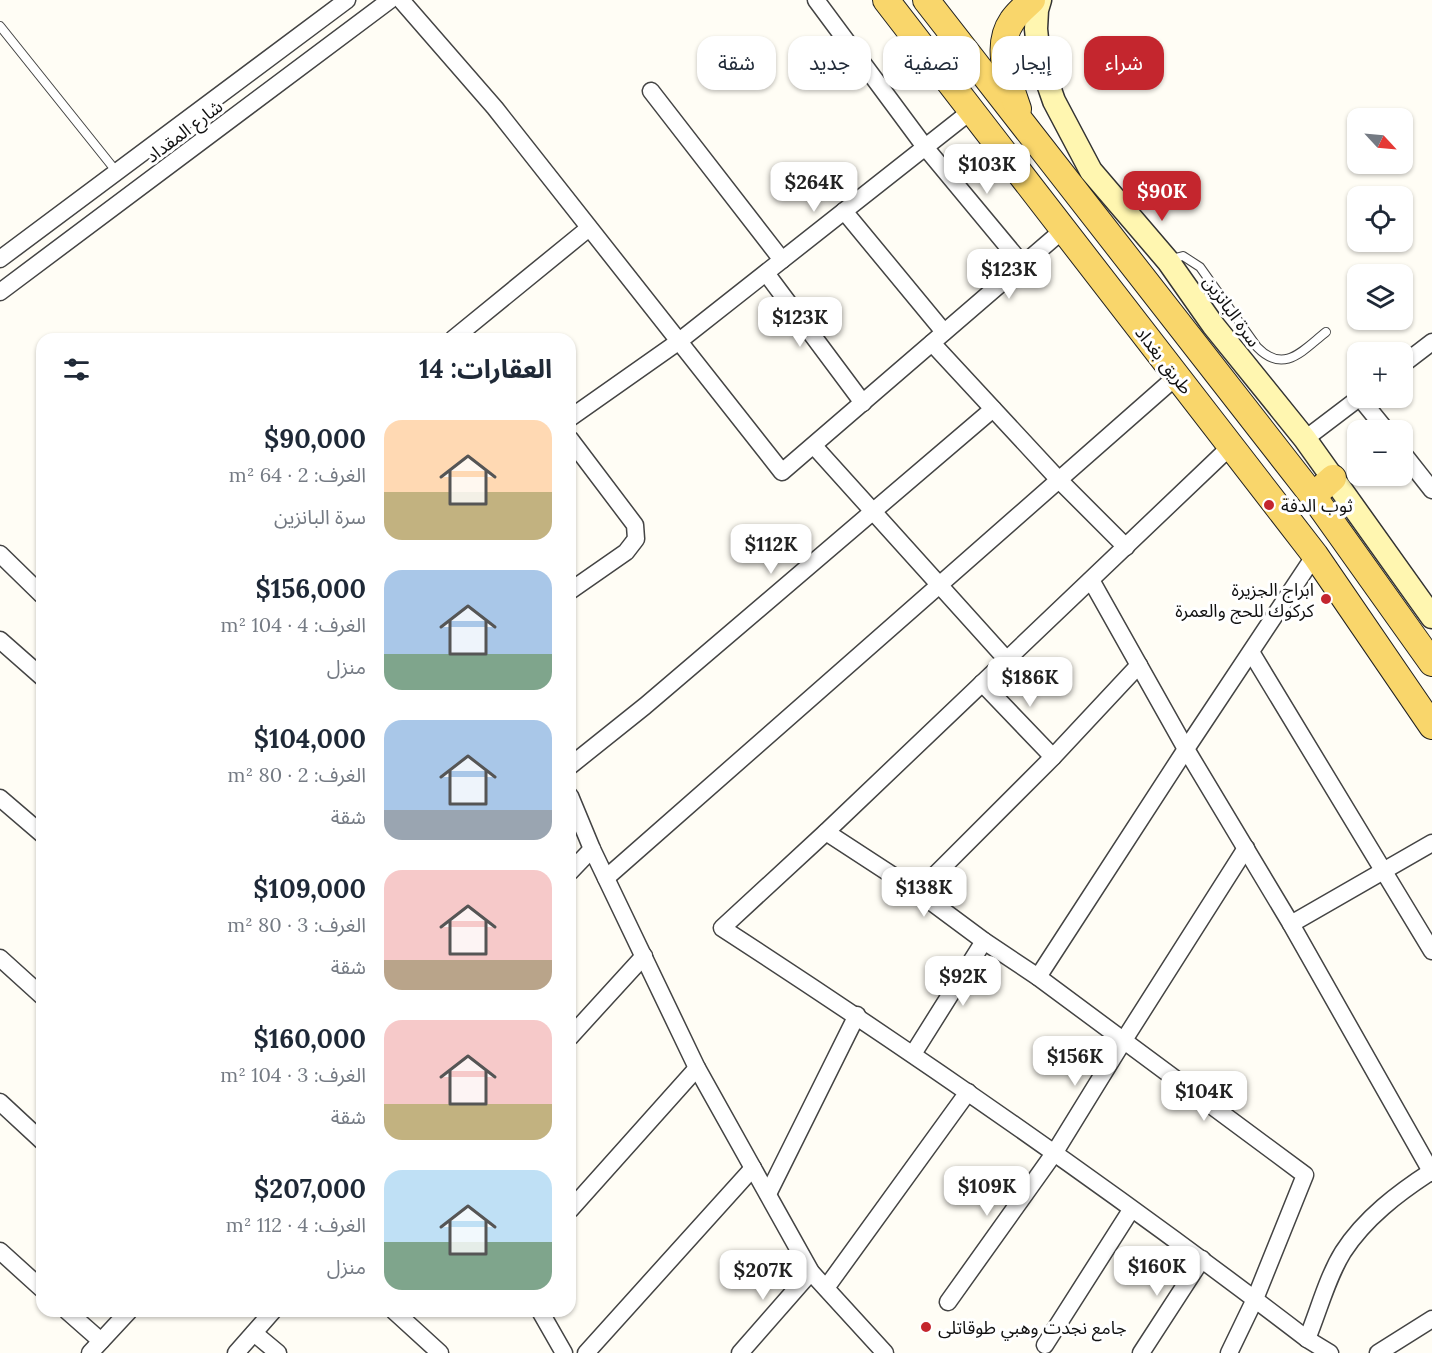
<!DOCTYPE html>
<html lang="ar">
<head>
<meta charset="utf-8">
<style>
  :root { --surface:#fff; --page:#f6f6f7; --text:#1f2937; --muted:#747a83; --accent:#c4262e }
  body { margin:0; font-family:Lora,"Noto Sans Arabic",serif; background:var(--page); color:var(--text); direction:rtl; height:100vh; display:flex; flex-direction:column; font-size:22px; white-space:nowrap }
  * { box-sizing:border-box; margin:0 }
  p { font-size:20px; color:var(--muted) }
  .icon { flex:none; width:33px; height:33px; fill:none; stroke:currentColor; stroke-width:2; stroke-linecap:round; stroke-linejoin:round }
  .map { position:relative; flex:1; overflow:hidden; direction:ltr }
  .panel { position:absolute; left:36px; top:333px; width:540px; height:984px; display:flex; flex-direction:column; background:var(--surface); border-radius:18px; box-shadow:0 2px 4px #0004; direction:rtl }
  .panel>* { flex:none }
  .banner { position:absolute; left:594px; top:36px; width:570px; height:54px; direction:rtl; display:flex; gap:12px }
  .needle { width:39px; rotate:116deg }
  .tools { position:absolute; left:1347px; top:108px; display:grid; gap:12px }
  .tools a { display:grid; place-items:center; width:66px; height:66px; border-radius:12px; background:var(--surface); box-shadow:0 2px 4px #0004; font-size:30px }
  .price { position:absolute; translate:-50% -51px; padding:0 14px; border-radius:12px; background:#fff; color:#222; font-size:20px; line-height:39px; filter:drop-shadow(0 2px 3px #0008) }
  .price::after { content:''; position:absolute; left:50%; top:36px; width:18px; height:14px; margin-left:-9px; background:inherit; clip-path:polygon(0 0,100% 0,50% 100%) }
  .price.current { background:var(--accent); color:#fff }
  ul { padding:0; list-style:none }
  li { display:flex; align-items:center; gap:18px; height:150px; padding:0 24px }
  li span { display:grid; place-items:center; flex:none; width:168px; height:120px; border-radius:18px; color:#555 }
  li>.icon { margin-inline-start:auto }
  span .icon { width:72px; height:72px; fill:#fffc; stroke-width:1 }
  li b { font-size:26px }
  h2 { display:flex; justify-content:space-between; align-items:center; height:72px; padding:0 24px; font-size:26px }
  .tag { padding:0 21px; border-radius:18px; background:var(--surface); box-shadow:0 2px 4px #0004; font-size:21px; line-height:54px }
  .tag.current { background:var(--accent); color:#fff }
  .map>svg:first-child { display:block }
</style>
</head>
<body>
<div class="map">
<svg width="1432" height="1353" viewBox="0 0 1432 1353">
  <rect width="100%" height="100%" fill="#fffdf5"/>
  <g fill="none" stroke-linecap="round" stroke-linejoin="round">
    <defs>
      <g id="service">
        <polyline points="0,26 116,171"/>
        <path d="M1168,260L1183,256L1200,267L1257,347C1284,375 1303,350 1326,332"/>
      </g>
      <g id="minor">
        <polyline points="401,0 495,108 782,472 1063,230"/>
        <polyline points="816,0 925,147 1023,265"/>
        <polyline points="651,91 782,260"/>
        <polyline points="844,211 944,332"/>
        <polyline points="0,259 347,0"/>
        <polyline points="766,273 863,403"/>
        <polyline points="0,292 390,0"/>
        <polyline points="453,339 589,228"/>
        <polyline points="932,343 1059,480 1126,547"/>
        <polyline points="1402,365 1432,342"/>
        <polyline points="1360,398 1386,430"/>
        <polyline points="570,418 678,342 971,111"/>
        <polyline points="570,439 635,525 636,539 626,552 570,591"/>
        <polyline points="1305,439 1359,398"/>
        <polyline points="814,446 1007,660"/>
        <path d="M1231,446L826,832L722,928C922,1058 1118,1194 1307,1339L1330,1353"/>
        <polyline points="1402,452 1432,490"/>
        <polyline points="0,554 42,595"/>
        <polyline points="1091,580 1186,749 1291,924 1432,1173"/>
        <polyline points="0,640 42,677"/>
        <polyline points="1251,652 1432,951"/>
        <polyline points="982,683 1053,757"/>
        <polyline points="570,766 645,706 993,409"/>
        <polyline points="570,796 592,849 697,1068 811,1272 885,1353"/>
        <polyline points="0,798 42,834"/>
        <polyline points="826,832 918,892 984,941 1038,977 1305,1175 1255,1299 1229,1353"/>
        <polyline points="570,872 592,849"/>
        <polyline points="606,878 1177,376"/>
        <polyline points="918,892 1053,757 1139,665"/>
        <polyline points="1291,924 1432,843"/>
        <polyline points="0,958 42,996"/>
        <polyline points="1038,977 1186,749 1315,555"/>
        <polyline points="570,1037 644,956"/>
        <polyline points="913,1054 984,941"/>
        <polyline points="0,1102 42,1141"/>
        <polyline points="768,1194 857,1015"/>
        <polyline points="570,1210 697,1068"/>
        <polyline points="0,1251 42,1289"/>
        <polyline points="826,1288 968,1092"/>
        <polyline points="948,1302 1055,1152 1124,1040 1246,848"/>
        <polyline points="67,1311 101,1341"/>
        <polyline points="394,1311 440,1353"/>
        <polyline points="540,1311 564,1353"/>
        <polyline points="254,1333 278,1353"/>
        <path d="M1307,1339C1319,1310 1327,1278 1343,1252C1365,1218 1398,1193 1432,1171"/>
        <polyline points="1045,1345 1131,1210"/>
        <polyline points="90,1353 129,1311"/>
        <polyline points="236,1353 273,1311"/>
        <polyline points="586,1353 753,1168"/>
        <polyline points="740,1353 811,1272"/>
        <polyline points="1141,1353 1202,1259"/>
        <polyline points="1378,1353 1432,1319"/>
      </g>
      <polyline id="secondary" points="1040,0 1037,10 1036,29 1039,58 1054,101 1091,171 1168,261 1213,325 1305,439 1432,617"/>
      <g id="primary">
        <polyline points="886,0 1315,555 1432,726"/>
        <polyline points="926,0 1313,496 1432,663"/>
        <path d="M1018,109C1009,82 994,47 1012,21C1017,13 1025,7 1032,0"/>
        <polyline points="1313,496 1333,478"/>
      </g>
    </defs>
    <use href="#service" stroke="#444" stroke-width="10"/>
    <use href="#minor" stroke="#444" stroke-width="19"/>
    <use href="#secondary" stroke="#333" stroke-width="25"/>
    <use href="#primary" stroke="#222" stroke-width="28"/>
    <use href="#service" stroke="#fff" stroke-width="8"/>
    <use href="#minor" stroke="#fff" stroke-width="16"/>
    <use href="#secondary" stroke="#fff6b0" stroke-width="22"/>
    <use href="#primary" stroke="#f9d66b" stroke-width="26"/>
  </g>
  <g fill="#c4262e" stroke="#fff" stroke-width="2">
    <circle cx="1269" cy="505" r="6"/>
    <circle cx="1326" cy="599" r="6"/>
    <circle cx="926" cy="1327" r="6"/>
  </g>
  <g text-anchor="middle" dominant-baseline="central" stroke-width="6" stroke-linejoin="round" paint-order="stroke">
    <g font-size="18" fill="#111" stroke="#fff">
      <text transform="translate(184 131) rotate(-37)">شارع المقداد</text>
      <text transform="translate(1232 311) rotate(54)">سرة البانزين</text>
      <text transform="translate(1164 360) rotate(52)">طريق بغداد</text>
    </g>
    <g font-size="18" fill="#111" stroke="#fff" text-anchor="start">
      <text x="1281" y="505">ثوب الدفة</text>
      <text x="1314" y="589" text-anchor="end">ابراج الجزيرة<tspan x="1314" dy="21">كركوك للحج والعمرة</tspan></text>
      <text x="938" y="1327">جامع نجدت وهبي طوقاتلى</text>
    </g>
  </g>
</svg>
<div class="tools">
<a><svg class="needle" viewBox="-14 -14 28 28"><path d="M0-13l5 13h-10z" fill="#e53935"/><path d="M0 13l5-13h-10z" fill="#747a83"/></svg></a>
<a><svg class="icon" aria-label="locate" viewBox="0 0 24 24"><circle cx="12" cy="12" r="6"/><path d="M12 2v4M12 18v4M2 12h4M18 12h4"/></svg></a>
<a><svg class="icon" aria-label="layers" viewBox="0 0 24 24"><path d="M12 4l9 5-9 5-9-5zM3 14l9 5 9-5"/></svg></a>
<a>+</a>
<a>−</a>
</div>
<b class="price" style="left:987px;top:195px">$103K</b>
<b class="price" style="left:814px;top:213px">$264K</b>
<b class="price current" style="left:1162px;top:222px">$90K</b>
<b class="price" style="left:1009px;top:300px">$123K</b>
<b class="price" style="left:800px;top:348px">$123K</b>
<b class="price" style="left:771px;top:575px">$112K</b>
<b class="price" style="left:1030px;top:708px">$186K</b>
<b class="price" style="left:924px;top:918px">$138K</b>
<b class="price" style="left:963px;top:1007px">$92K</b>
<b class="price" style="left:1075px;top:1087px">$156K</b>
<b class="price" style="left:1204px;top:1122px">$104K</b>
<b class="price" style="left:987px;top:1217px">$109K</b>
<b class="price" style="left:1157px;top:1297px">$160K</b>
<b class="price" style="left:763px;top:1301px">$207K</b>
<div class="banner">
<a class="tag current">شراء</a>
<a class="tag">إيجار</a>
<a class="tag">تصفية</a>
<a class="tag">جديد</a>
<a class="tag">شقة</a>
</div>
<section class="panel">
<h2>العقارات: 14<svg class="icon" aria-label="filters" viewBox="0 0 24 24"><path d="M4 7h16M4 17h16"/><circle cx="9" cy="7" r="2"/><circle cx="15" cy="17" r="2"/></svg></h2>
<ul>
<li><span style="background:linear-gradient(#ffd9b3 60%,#c2b280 0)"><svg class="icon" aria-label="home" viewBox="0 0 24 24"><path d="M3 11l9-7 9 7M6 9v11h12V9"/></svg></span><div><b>$90,000</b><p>الغرف: 2 · 64 m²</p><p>سرة البانزين</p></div></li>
<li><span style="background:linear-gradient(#a9c7e8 70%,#7fa58c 0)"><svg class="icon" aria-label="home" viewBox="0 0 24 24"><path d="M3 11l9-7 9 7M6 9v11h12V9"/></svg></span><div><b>$156,000</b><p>الغرف: 4 · 104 m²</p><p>منزل</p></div></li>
<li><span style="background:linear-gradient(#a9c7e8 75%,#9aa5b1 0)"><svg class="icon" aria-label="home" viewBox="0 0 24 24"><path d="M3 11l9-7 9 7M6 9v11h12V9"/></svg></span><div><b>$104,000</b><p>الغرف: 2 · 80 m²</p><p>شقة</p></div></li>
<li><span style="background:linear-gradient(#f6c9c9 75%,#b9a48a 0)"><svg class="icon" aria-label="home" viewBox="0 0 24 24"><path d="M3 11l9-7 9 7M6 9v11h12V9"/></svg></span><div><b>$109,000</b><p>الغرف: 3 · 80 m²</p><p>شقة</p></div></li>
<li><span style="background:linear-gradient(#f6c9c9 70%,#c2b280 0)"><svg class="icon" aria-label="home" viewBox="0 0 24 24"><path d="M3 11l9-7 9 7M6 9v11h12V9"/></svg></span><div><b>$160,000</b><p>الغرف: 3 · 104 m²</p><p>شقة</p></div></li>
<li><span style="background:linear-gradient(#bfe0f5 60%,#7fa58c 0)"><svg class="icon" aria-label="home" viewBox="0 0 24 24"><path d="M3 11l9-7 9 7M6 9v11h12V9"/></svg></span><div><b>$207,000</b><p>الغرف: 4 · 112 m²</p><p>منزل</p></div></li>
</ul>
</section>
</div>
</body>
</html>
